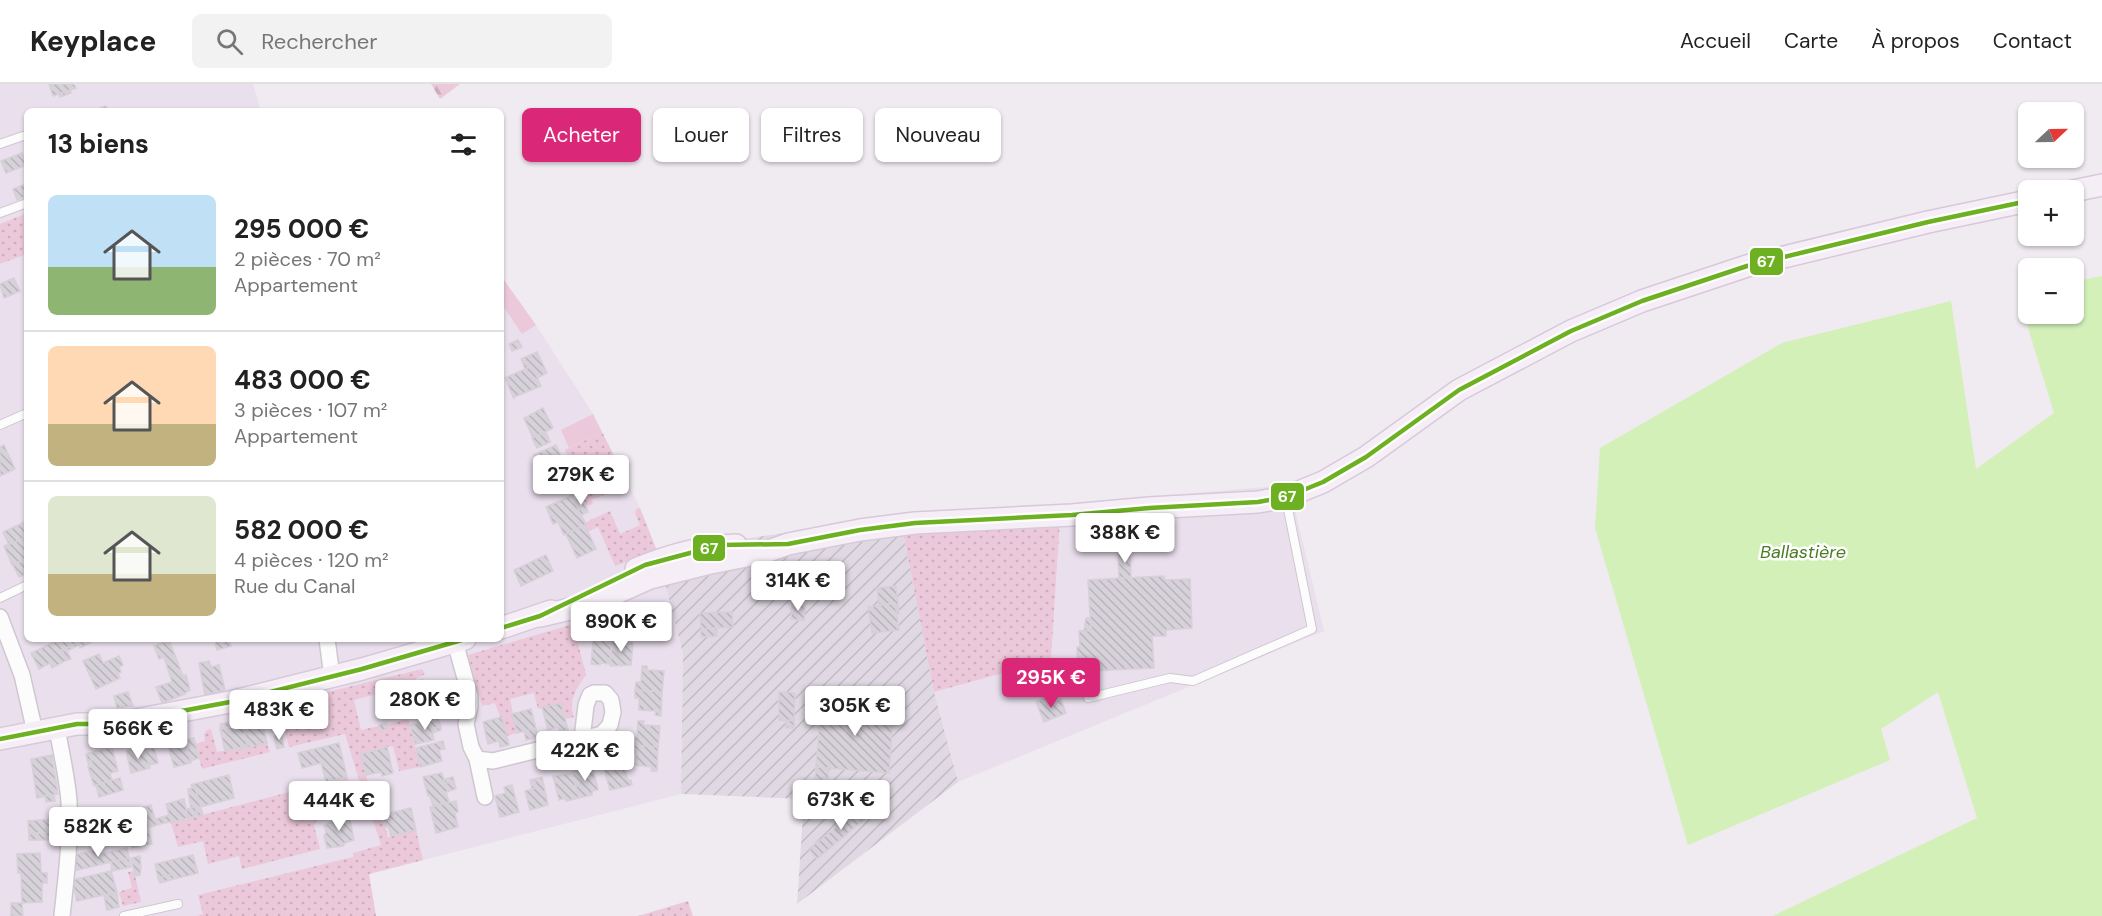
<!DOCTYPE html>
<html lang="fr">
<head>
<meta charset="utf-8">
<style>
  :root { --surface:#fff; --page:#f2f2f2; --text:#222; --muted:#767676; --line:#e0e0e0; --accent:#db2777 }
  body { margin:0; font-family:"DM Sans",sans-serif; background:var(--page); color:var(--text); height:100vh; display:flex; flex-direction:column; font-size:22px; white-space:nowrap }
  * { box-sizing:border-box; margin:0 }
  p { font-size:20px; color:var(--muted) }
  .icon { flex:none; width:33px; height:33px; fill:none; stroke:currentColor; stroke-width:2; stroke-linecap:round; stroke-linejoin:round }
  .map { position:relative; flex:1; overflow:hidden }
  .drawer { position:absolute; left:24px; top:24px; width:480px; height:534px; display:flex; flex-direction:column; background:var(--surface); border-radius:9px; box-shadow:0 2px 4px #0004 }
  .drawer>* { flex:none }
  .guide { position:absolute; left:522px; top:24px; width:570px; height:54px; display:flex; gap:12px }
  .needle { width:39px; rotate:68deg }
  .fabs { position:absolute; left:2018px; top:18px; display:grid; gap:12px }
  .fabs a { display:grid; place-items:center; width:66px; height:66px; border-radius:9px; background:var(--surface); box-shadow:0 2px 4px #0004; font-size:30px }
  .price { position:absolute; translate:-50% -51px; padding:0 14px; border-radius:6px; background:#fff; color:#222; font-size:20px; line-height:39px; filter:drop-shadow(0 2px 3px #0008) }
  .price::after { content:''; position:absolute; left:50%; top:36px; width:18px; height:14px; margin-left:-9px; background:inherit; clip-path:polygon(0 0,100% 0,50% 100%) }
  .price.on { background:var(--accent); color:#fff }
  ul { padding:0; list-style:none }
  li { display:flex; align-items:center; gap:18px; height:150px; padding:0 24px }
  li+li { border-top:2px solid var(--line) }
  li span { display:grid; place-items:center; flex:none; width:168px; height:120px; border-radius:9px; color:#555 }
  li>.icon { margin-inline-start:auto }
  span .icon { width:72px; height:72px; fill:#fffc; stroke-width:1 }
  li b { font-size:26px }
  h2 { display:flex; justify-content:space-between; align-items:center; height:72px; padding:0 24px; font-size:26px }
  .chip { padding:0 21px; border-radius:9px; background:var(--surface); box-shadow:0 2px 4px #0004; font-size:21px; line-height:54px }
  .chip.on { background:var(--accent); color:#fff }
  header { display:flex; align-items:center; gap:36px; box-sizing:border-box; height:84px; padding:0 30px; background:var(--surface); border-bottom:2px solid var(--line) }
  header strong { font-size:28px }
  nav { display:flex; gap:33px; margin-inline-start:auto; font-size:21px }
  .search { width:420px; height:54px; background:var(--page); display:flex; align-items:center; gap:15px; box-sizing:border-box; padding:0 21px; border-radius:9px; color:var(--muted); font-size:22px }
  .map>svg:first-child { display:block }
</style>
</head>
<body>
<header>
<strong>Keyplace</strong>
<div class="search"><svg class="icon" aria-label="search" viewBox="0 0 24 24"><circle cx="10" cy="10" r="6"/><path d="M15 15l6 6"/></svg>Rechercher</div>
<nav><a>Accueil</a><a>Carte</a><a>À propos</a><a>Contact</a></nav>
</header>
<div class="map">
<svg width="2102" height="832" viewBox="0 0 2102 832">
  <defs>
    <pattern id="industrial-furrows" width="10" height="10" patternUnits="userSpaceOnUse" patternTransform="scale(1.5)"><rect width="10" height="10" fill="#e0d9e3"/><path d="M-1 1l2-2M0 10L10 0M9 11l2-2" fill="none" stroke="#c1bbc4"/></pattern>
    <pattern id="grass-dots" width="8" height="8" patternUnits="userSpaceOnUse" patternTransform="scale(1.5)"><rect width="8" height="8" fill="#ecc9da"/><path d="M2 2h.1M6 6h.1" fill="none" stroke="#ccadbc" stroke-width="1.8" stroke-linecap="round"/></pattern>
    <pattern id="forest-firs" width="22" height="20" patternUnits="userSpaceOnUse" patternTransform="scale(1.5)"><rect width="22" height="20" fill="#ecc9da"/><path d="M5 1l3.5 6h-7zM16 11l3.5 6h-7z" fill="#ccadbc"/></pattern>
    <pattern id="building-back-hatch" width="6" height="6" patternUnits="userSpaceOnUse" patternTransform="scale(1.5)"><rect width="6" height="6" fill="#d7d1d9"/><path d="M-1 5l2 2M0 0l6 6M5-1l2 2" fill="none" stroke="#bab4bc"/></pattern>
  </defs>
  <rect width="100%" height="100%" fill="#f0eaf1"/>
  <g fill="#eadfed">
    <polygon points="0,0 253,0 261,27 27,27 27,129 0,140"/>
    <polygon points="27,170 27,555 501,555 501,192 536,241 593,330 640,424 657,467 683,570 681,710 369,790 376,832 0,832 0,180"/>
    <polygon points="1289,401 1324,547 958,698 934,608 1051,576 1061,420"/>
  </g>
  <polygon fill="url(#industrial-furrows)" points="900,433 934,608 958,698 797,820 804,715 681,710 683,570 657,467"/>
  <g fill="url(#grass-dots)">
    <polygon points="27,129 27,170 0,180 0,140"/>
    <polygon points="602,348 619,381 606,387 614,406 592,416 593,420 586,422 576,399 579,397 565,366"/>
    <polygon points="1061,420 1051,576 934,608 900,433"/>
    <polygon points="640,424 657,467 615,482 598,443 587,448 584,439 610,427 620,450 640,441 635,429 636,425"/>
    <path d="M573,540L586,591C576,604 568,617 574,633L566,635L561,619L538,625L534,609L510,615L517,649L507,652L495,619L482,622L468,571Z"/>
    <polygon points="422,585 425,590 416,594 416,596 401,602 399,598 389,601 388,607 354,616 361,646 379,642 380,647 387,645 386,641 408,635 420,683 399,687 393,662 361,670 370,708 379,706 381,715 366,719 345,650 289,663 278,620"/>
    <polygon points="433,618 435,626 396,636 394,631 405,628 404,623 418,619 419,622"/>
    <polygon points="211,645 217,668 267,659 270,668 202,685 195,660 205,657 204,650 207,646"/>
    <polygon points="347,693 357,719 347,721 348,726 318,736 314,742 320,765 242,785 239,772 208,780 203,757 178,763 171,739"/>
    <polygon points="382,731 388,753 416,746 423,776 369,790 376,832 197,832 203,830 198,811 353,773 353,769 381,761 372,733"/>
    <polygon points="134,787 141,818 123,822 119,809 121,807 132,804 128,788"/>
    <polygon points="688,817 693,832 638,832"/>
  </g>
  <polygon fill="url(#forest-firs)" points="431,0 460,0 440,15"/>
  <g fill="#ecc9da">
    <polygon points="501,192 536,241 522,250 501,219"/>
    <polygon points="593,330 602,348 569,364 561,346"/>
  </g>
  <polygon fill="#d3f0b9" points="2102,192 2102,832 1773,832 1977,734 1938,608 1881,645 1890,676 1688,761 1595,444 1600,364 1782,259 1951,217 1976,385 2054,329 2018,211 2028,208 2028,230 2073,230 2073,198"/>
  <g fill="url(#building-back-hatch)" stroke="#d7d0d9" stroke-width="1.5">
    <polygon points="49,0 74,0 76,4 53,12"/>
    <polygon points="70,6 71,9 60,13 59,10"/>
    <polygon points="106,22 108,27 97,27 97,25"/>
    <polygon points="22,69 26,81 6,89 1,77"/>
    <polygon points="23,101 27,101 27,112 17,116 13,105"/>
    <polygon points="14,194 20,207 4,214 0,200"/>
    <polygon points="518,256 522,263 512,267 509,260"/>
    <polygon points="537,268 547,289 537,294 532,282 525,285 521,275"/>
    <polygon points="532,282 541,302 514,313 514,315 505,294"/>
    <polygon points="543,324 553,344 533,354 524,334"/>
    <polygon points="546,348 550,358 537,364 532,354"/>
    <polygon points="4,361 15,385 0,392 0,363"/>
    <polygon points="556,361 561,372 558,374 567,394 547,402 534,371"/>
    <polygon points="561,372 569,393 567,394 558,374"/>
    <polygon points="540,386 547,401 544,402 537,387"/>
    <polygon points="572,411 586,441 564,451 558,438 553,440 546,423"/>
    <polygon points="582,413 588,428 581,431 574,416"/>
    <polygon points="27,437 27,453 9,461 3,448"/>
    <polygon points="585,441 596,465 577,474 566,450"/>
    <polygon points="26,454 27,474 12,481 4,462"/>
    <polygon points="1130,466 1131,494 1119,494 1118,467"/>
    <polygon points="546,471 553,487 521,502 514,486"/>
    <polygon points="27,474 27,490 19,493 13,481"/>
    <polygon points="1164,492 1165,496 1190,495 1192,544 1166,546 1166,552 1152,552 1154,584 1088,587 1089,602 1081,602 1081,587 1078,587 1077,563 1080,563 1079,547 1091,546 1088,496"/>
    <polygon points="896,502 899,530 897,530 895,519 879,521 877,504"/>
    <polygon points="792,519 805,521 804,537 791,535"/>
    <polygon points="895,519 899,546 872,549 868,523"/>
    <polygon points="732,528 733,543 701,545 700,529"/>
    <polygon points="1086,534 1090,534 1091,546 1084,547"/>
    <polygon points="717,544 717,552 701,553 701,545"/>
    <polygon points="599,553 612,554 610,580 600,579 600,581 591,580 593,556 599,557"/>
    <polygon points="612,554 627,555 626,558 633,559 631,581 610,582"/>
    <polygon points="60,555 93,555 94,557 80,564 78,559 62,566 67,576 52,584 50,579 39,585 31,569"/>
    <polygon points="225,555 229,555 231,562 217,566 215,558"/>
    <polygon points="169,556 183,592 186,591 190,606 185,609 185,610 162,619 156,603 172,598 164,573 159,575 154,562"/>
    <polygon points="78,559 79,561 67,567 71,575 67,576 62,566"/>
    <polygon points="99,570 103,579 119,572 123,581 119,583 121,588 118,589 120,594 96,605 83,577"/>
    <polygon points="209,577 211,583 219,581 225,606 205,611 199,579"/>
    <polygon points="642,582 647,582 647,586 664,587 662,608 635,606 636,598 641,598"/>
    <polygon points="422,596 427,616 406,622 401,602"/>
    <polygon points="399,602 401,602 406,622 404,623"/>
    <polygon points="822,604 838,605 837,619 821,617"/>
    <polygon points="635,606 662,608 661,632 655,631 656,627 639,626 639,614 635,614"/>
    <polygon points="128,608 133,622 117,624 114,612"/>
    <polygon points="779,608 795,609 794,637 779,636"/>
    <polygon points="431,611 433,618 419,622 418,619 427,616 426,612"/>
    <polygon points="1046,614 1049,620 1061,615 1066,629 1044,638 1036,618"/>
    <polygon points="821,617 894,623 889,689 816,683"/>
    <polygon points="561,619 568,646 560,648 558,643 548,646 542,623"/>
    <polygon points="531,625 538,653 530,655 528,646 517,649 512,630"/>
    <polygon points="502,633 509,661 500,663 499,657 488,660 483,638"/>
    <polygon points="438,634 441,643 432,645 434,656 415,660 410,641"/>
    <polygon points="262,636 267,659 237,666 237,664 247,662 243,641"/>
    <polygon points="786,636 794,637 794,644 786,644"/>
    <polygon points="638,637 644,637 643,641 660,642 658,663 632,661 632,653 637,653"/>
    <polygon points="230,638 231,642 221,645 220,640"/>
    <polygon points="386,639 387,645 380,647 379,641"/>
    <polygon points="243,641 247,662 225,667 220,645"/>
    <polygon points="441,643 441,646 433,649 432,645"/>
    <polygon points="528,646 530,655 526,656 524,647"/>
    <polygon points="281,650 284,663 277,665 274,652"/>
    <polygon points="194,654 199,674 190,677 185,656"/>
    <polygon points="177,655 178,657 185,655 191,679 174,683 167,658"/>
    <polygon points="443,657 445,665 439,666 442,677 420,683 416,664"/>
    <polygon points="339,659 347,693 326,698 321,679 302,684 298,669"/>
    <polygon points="632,661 658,663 657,687 651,687 652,683 635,681 636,669 631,669"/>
    <polygon points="144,662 150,684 131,689 126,667"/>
    <polygon points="112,663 118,687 110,689 112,697 94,702 88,683 93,682 89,669"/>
    <polygon points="154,663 158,679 149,681 145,666"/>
    <polygon points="387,663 393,689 382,692 381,688 366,691 361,670"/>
    <polygon points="89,669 93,682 89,683 86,670"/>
    <polygon points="52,671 58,710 37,714 31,675"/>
    <polygon points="615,675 617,684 613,685 611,676"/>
    <polygon points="611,676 613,685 624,683 628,697 631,696 632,701 610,706 602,678"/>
    <polygon points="816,683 829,684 828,697 815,696"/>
    <polygon points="593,684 598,706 592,707 592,711 579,714 572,687"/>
    <polygon points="442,689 445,699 454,697 456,705 446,708 449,718 433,722 430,712 428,712 423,693"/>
    <polygon points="572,689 579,714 566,717 565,714 559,716 553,692"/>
    <polygon points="229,691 234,714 200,723 194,700"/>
    <polygon points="453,693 454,697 445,699 444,695"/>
    <polygon points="542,693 548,721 530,726 525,707 536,704 534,695"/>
    <polygon points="120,694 123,706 99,713 96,701"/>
    <polygon points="534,695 536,704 532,705 530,696"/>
    <polygon points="194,700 203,731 198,732 195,723 191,724 189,713 188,705 192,704 191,701"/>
    <polygon points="512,701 519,728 500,733 495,712 506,709 504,703"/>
    <polygon points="54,711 55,717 46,718 45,712"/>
    <polygon points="184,715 188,734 171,739 166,720"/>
    <polygon points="456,717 458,728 455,729 458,743 436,749 430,723"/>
    <polygon points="866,719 873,728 817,775 809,765"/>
    <polygon points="151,721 155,735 163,733 164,739 150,743 144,723"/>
    <polygon points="144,723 149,744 134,748 128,727"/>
    <polygon points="195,723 198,732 188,734 186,725"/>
    <polygon points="411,724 416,746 391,752 388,742 385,743 382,731"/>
    <polygon points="349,730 354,756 345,759 343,762 327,764 324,752 326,749 324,741 332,738 336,734"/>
    <polygon points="169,731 171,738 164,739 163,733"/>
    <polygon points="51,735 52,748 29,750 28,737"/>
    <polygon points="114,736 118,751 88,759 83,744"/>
    <polygon points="131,737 134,748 118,751 116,741"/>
    <polygon points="148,744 152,760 132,764 128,749"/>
    <polygon points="52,748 54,756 29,756 29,750"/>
    <polygon points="127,764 129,774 73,787 74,771 98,765 100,770"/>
    <polygon points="40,769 41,787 42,789 47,789 47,799 42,799 42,818 22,819 21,789 18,789 17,770"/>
    <polygon points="193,771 198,789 174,795 173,790 158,794 155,780"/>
    <polygon points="140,772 141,782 140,791 135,792 131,774"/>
    <polygon points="129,774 131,783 112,787 111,778"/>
    <polygon points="111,787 117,808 77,817 72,796"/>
    <polygon points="173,790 174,795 160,799 158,794"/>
    <polygon points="117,809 119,823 107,826 104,812"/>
    <polygon points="11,819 22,819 23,832 11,832"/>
  </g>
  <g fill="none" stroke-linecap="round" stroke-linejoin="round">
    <defs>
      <g id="lane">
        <polyline points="0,60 23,52 27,52"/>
        <polyline points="0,129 27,119"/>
        <polyline points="0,341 27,329"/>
        <polyline points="0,514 27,501"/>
        <polyline points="1088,614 1170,594 1193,597 1312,545 1286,415"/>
        <polyline points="124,832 178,820"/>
      </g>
      <g id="street">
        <polyline points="0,533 22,591 35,648"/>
        <polyline points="327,555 332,593"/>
        <polyline points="455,558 470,612 470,623 466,640 471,663 477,675 485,713"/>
        <path d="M57,644C61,668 67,692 69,717C71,755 66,794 62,832"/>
        <polyline points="477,675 493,677 602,650 610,641 613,628 611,616 605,609 594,609 590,611 586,621 582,655"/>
      </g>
      <g id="secondary">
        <polyline points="2073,107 2102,101"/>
        <path d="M636,485C667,472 703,462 736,461"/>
        <polyline points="540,532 592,520 650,494 706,480 766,468 788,460 860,446 915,439 1072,431 1149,424 1258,418 1286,413 1323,398 1366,373 1459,306 1571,247 1642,217 1747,182 1928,138 2028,117"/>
        <polyline points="501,544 551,527"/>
        <polyline points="0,655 77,640 112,640 135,636 230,618 362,585 465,555"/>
      </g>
    </defs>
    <use href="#lane" stroke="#cec7cf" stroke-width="10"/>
    <use href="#street" stroke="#cec7cf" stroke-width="18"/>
    <use href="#secondary" stroke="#d7c9da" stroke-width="24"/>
    <use href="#lane" stroke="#fdfcfd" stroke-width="8"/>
    <use href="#street" stroke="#fdfcfd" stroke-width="15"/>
    <use href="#secondary" stroke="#f6eef7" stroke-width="21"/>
    <defs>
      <g id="bus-1">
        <polyline points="501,544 540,532 645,481 720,461 788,460 860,446 915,439 1072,431 1149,424 1258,418 1286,413 1323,398 1366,373 1459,306 1571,247 1642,217 1747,182 1928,138 2028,117"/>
        <polyline points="0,655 77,640 112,640 230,618 362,585 465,555"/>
      </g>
    </defs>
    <use href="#bus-1" stroke="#fff" stroke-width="9"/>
    <use href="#bus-1" stroke="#6db122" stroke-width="4.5"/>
  </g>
  <g text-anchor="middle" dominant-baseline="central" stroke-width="5" stroke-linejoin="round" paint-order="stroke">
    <g font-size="18" font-style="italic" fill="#4a7d22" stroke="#fff">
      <text x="1803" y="468">Ballastière</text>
    </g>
  </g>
  <g stroke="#fff" stroke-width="2">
    <rect x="1749" y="163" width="35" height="29" rx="6" fill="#6db122"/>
    <rect x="1270" y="398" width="35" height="29" rx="6" fill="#6db122"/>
    <rect x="692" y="450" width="34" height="28" rx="6" fill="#6db122"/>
  </g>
  <g font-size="16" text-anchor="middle" font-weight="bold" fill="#fff">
    <text x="1766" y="183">67</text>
    <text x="1287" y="418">67</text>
    <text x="709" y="470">67</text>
  </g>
</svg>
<div class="fabs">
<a><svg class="needle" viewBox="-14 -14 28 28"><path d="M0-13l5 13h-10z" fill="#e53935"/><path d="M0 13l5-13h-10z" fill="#767676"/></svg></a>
<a>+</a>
<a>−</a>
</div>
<b class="price" style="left:581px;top:422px">279K €</b>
<b class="price" style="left:1125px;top:480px">388K €</b>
<b class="price" style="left:798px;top:528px">314K €</b>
<b class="price" style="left:621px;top:569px">890K €</b>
<b class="price on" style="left:1051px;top:625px">295K €</b>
<b class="price" style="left:425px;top:647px">280K €</b>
<b class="price" style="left:855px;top:653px">305K €</b>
<b class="price" style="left:279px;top:657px">483K €</b>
<b class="price" style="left:138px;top:676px">566K €</b>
<b class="price" style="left:585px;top:698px">422K €</b>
<b class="price" style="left:841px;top:747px">673K €</b>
<b class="price" style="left:339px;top:748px">444K €</b>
<b class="price" style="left:98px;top:774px">582K €</b>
<div class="guide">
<a class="chip on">Acheter</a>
<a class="chip">Louer</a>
<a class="chip">Filtres</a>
<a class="chip">Nouveau</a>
</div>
<section class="drawer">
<h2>13 biens<svg class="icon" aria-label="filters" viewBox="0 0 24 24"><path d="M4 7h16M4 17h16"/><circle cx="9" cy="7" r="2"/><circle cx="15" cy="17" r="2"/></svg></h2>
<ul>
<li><span style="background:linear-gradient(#bfe0f5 60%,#8fb573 0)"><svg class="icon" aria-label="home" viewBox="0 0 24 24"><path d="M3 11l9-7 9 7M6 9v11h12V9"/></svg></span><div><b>295 000 €</b><p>2 pièces · 70 m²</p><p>Appartement</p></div></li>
<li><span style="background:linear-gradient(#ffd9b3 65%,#c2b280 0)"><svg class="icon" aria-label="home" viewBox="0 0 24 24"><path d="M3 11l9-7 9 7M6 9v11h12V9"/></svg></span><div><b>483 000 €</b><p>3 pièces · 107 m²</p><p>Appartement</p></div></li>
<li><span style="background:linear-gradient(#dfe7d0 65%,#c2b280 0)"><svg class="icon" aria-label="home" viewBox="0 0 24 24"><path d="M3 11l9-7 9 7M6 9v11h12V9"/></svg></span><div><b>582 000 €</b><p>4 pièces · 120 m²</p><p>Rue du Canal</p></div></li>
</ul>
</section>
</div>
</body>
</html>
